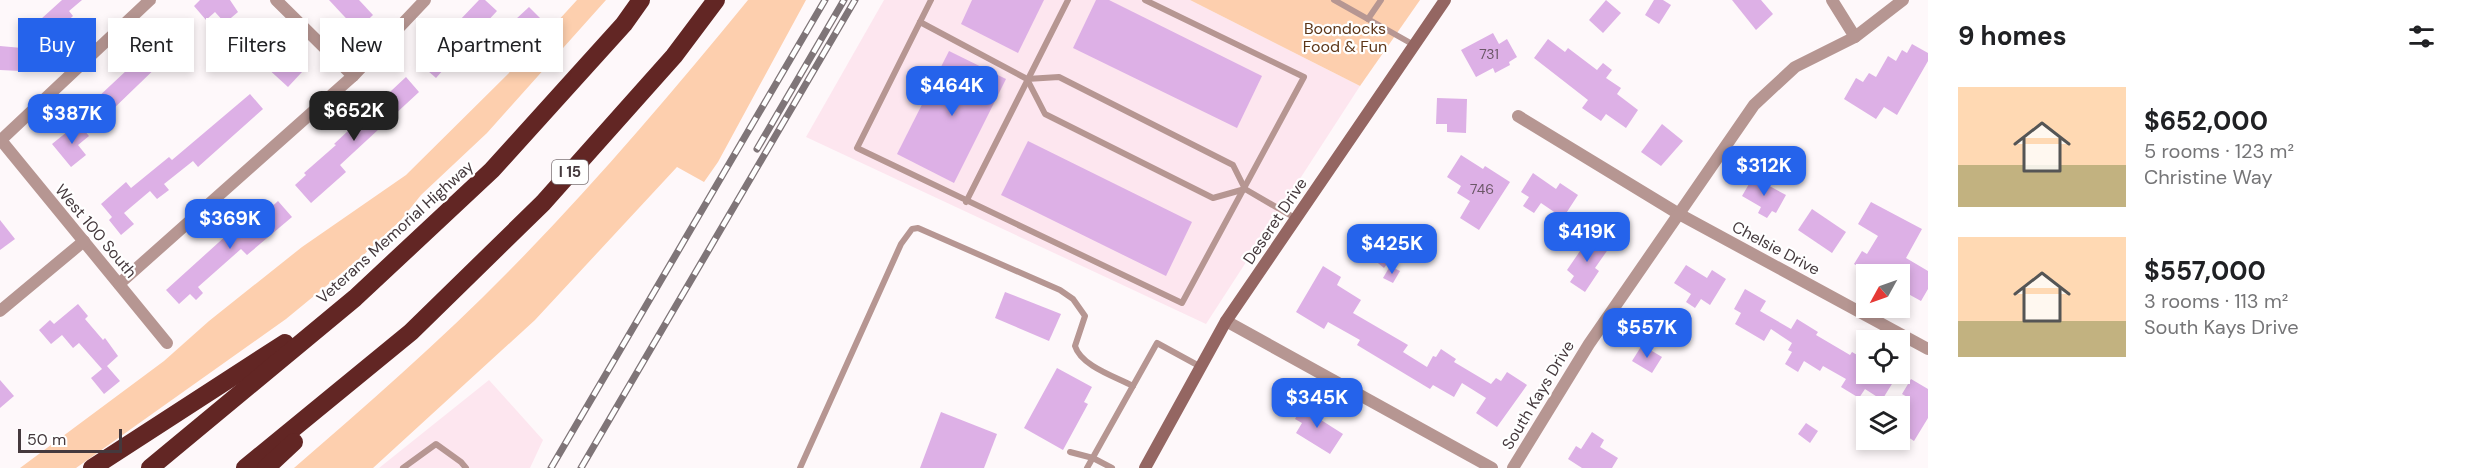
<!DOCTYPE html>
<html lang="en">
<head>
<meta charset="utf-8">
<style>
  :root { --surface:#fff; --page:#f6f6f6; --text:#202124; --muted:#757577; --accent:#2563eb }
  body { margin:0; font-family:"DM Sans",sans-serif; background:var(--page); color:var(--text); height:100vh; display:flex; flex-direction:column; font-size:22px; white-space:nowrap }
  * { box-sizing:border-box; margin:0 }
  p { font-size:20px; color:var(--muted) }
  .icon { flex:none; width:33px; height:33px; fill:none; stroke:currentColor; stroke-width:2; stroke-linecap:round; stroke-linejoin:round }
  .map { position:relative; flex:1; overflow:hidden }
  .sheet { display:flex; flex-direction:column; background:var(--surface); width:540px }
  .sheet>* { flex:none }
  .top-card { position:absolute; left:18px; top:18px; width:570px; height:54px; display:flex; gap:12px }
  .needle { width:39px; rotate:230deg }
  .fabs { position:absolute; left:1856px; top:264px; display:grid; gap:12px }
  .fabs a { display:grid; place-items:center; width:54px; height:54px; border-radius:0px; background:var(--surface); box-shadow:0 3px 9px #0003; font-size:30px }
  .scale { position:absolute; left:18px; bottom:15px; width:104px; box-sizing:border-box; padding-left:6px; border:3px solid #45393d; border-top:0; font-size:16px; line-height:21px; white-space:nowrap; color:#45393d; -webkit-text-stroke:4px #fff; paint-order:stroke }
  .price { position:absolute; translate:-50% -51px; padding:0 14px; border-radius:12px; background:var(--accent); color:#fff; font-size:20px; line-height:39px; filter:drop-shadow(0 2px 3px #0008) }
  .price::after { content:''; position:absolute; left:50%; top:36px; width:18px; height:14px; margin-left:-9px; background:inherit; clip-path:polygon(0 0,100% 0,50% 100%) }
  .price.selected { background:#222; color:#fff }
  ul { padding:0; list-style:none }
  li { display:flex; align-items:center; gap:18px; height:150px; padding:0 30px }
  li span { display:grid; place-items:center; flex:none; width:168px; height:120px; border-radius:0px; color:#555 }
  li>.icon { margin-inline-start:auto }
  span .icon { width:72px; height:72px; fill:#fffc; stroke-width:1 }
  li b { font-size:26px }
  h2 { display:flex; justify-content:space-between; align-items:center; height:72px; padding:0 30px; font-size:26px }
  .tag { padding:0 21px; border-radius:0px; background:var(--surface); box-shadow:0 3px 9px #0003; font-size:21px; line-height:54px }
  .tag.selected { background:var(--accent); color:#fff }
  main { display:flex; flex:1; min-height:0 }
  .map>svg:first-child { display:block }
</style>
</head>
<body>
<main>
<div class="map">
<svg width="1928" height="468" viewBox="0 0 1928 468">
  <rect width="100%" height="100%" fill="#fef8fa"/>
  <g fill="#fde6ef">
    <polygon points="884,0 1190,0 1360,86 1206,324 806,137"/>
    <polygon points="489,380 543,440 530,468 379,468"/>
  </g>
  <g fill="#fdcfae">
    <polygon points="577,0 606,0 487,133 421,195 401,220 359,259 286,319 76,468 20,468 164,361 209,321 302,247 406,175 524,58"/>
    <path d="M748,0H806L718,162L704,182L677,167L535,320L373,468H294C367,405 440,341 508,272C593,186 671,94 748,0Z"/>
    <polygon points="1190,0 1420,0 1360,86"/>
  </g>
  <g fill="#ddb0e6">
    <polygon points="62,0 82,0 69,11 73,16 43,44 30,29"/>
    <polygon points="200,0 230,0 238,12 225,23 215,12 206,20 194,6"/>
    <polygon points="329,0 359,0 373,15 357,30"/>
    <polygon points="479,0 485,0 497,11 483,26 489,32 480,42 459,21"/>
    <polygon points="972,0 1044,0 1018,53 961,24"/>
    <polygon points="1096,0 1109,0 1262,76 1237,128 1073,48"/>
    <polygon points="1606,0 1621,13 1603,33 1589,20"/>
    <polygon points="1654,0 1663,0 1671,5 1659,24 1645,15"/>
    <polygon points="1732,0 1761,0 1773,14 1756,30"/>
    <polygon points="529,7 547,25 533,38 515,20"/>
    <polygon points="175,25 190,42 169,61 166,58 109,113 96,99"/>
    <polygon points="1493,33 1499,44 1507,39 1517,57 1509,62 1510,65 1495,73 1493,68 1476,77 1461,50"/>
    <polygon points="442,38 458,53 436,78 419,63"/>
    <polygon points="1548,39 1565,52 1568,48 1597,70 1603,63 1612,70 1606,78 1621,88 1617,94 1638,110 1626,128 1606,114 1601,121 1582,108 1588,100 1534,58"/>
    <polygon points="268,41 302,72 288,87 254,56"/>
    <polygon points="1912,44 1928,53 1928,61 1897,115 1884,107 1876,119 1844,99 1856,78 1863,82 1869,73 1876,77 1888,56 1896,61 1902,50 1907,53"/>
    <polygon points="0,46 22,48 21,71 0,70"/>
    <polygon points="949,51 1006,79 954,183 897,154"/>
    <polygon points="406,77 419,92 340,165 346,172 311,203 295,185 306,175 304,173 336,145 334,144"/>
    <polygon points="250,94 263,109 198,167 193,161 164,184 169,190 157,199 150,191 124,213 134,224 121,235 109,220 112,217 101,204 126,182 131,188 169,157 172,160"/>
    <polygon points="1437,98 1467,99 1466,133 1447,132 1447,124 1436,124"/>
    <polygon points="78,123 89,136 78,145 86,155 71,167 52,144"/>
    <polygon points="1662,124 1683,141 1661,166 1641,152"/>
    <polygon points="1028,141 1192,222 1166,276 1001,195"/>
    <polygon points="1461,155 1483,169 1485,166 1510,182 1479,230 1460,218 1470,201 1457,193 1461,186 1447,177"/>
    <polygon points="1533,173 1556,189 1560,183 1578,195 1563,218 1541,203 1534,213 1523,206 1529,197 1521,192"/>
    <polygon points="1753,177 1786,195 1776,213 1772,211 1767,218 1758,213 1761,207 1742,196"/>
    <polygon points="278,201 292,217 247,255 241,249 198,287 203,293 196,300 190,294 179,304 166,290 239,224 241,226 262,208 266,212"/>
    <polygon points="1871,202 1922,229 1906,258 1928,271 1928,289 1921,301 1901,290 1910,274 1885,274 1871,266 1868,272 1854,264 1862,251 1867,254 1878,236 1858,224"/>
    <polygon points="1812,209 1846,232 1832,253 1798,230"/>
    <polygon points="0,220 15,239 0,250"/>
    <polygon points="1591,235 1609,248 1595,268 1599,271 1585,292 1570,282 1574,276 1567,270"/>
    <polygon points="1384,245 1395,253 1384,268 1373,259"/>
    <polygon points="1686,265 1707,278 1712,270 1726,279 1710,305 1701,299 1695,308 1686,302 1691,294 1674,283"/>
    <polygon points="1323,266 1341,277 1337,285 1361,300 1353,313 1408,345 1403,352 1427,367 1433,356 1436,357 1441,349 1456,359 1454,362 1491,384 1496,378 1501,381 1507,372 1527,385 1497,427 1476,413 1486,398 1462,383 1454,397 1433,385 1430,389 1357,345 1360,340 1328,322 1324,329 1296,312"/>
    <polygon points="1390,266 1400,271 1393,283 1383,278"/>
    <polygon points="1745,289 1766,301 1760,311 1791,329 1797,319 1818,332 1816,335 1850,355 1852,352 1866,360 1866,374 1886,374 1895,379 1882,400 1865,389 1859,398 1841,387 1846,379 1823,366 1820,371 1804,361 1798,372 1785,364 1792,352 1788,350 1792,343 1771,329 1764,341 1735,324 1741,313 1734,309"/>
    <polygon points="1005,292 1061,314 1049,341 995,318"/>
    <polygon points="78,304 88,316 85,319 103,340 105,338 118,356 107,366 120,381 104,394 91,378 102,369 79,343 73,348 62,335 51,344 39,330 50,320 54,324"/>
    <polygon points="1642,345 1662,357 1652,373 1632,361"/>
    <polygon points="1057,368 1092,387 1084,402 1088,404 1063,450 1024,428"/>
    <polygon points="1911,379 1928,389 1928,418 1914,441 1899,431 1899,415 1909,398 1902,394"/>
    <polygon points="0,380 14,396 0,408"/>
    <polygon points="1304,403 1324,415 1321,420 1343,434 1330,454 1296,433 1302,423 1295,419"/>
    <polygon points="941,412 997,434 984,468 920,468"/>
    <polygon points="1806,423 1818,431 1810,443 1798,434"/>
    <polygon points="1592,432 1604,440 1600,447 1618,458 1612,468 1582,468 1568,459 1576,446 1581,449"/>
  </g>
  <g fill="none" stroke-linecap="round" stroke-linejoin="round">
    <g stroke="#b69692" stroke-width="6">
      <polyline points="931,0 857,148 1182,303 1304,77 1145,0"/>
      <polyline points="1334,0 1414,45"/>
      <polyline points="1368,19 1381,0"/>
      <polyline points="920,22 1027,79 1059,77 1233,165 1245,189 1295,218"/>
      <polyline points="1027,79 1045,114 1213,198 1245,189"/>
      <polyline points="966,202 1068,0"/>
      <polyline points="1070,452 1093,458 1112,468"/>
      <polyline points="403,468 436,444 461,462 466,468"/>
      <path d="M800,468L901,244L912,229L918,228L1060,290L1073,299L1085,316L1075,346C1081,366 1116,377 1133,386"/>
      <polyline points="1087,468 1157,343 1201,367"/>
    </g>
    <g stroke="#b69692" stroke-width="12">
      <polyline points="276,0 353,76"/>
      <polyline points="1832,0 1855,37"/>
      <polyline points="1518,116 1679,214 1928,349"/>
      <polyline points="0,139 167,343"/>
      <polyline points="1,140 150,0"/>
      <polyline points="119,284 353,76 425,0"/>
      <polyline points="0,311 84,241"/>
      <polyline points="1226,321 1492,468"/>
      <polyline points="1513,468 1589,344 1754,105 1795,67 1855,37 1903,0"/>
    </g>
    <polyline stroke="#946662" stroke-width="12" points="1145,468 1226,321 1445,0"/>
    <g stroke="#622624" stroke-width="18">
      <polyline points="92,468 285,343"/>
      <polyline points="150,468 355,298 492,170 624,24 641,0"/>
      <polyline points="245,468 411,332 543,203 674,56 716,0"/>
      <polyline points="266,468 294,442"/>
    </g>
    <defs>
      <g id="rail">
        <polyline points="757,149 844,0"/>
        <polyline points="551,468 825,0"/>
        <polyline points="581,468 855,0"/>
      </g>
    </defs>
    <use href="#rail" stroke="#7f7578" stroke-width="7"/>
    <use href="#rail" stroke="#fff" stroke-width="4.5" stroke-dasharray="14" stroke-linecap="butt"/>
  </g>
  <g text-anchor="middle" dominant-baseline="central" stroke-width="4.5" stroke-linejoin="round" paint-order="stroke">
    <g font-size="14" fill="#6b5767">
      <text x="1489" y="54">731</text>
      <text x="1482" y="189">746</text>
    </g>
    <rect fill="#fff" stroke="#7d7477" stroke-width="1.5" x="552" y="160" width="36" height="24" rx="4.5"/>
    <g font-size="15" font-weight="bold" fill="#45393d">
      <text x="570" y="172">I 15</text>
    </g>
    <g font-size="16" fill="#5d3618" stroke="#fff">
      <text x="1345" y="28">Boondocks<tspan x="1345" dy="18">Food &amp; Fun</tspan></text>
    </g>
    <g font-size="16" fill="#45393d" stroke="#fff">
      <text transform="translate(1275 221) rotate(-56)">Deseret Drive</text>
      <text transform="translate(96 231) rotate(50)">West 100 South</text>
      <text transform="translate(395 232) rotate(-42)">Veterans Memorial Highway</text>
      <text transform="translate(1776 248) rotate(28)">Chelsie Drive</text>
      <text transform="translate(1538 395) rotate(-59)">South Kays Drive</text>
    </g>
  </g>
</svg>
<div class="fabs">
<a><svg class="needle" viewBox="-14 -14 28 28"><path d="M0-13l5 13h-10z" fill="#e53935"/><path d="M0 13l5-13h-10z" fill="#757577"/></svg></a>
<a><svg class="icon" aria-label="locate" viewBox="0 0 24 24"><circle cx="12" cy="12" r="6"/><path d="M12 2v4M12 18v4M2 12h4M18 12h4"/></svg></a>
<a><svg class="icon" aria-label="layers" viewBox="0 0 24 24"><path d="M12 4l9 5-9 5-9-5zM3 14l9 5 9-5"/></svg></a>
</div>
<div class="scale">50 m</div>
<b class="price" style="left:952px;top:117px">$464K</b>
<b class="price selected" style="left:354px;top:142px">$652K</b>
<b class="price" style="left:72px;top:145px">$387K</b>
<b class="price" style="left:1764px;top:197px">$312K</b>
<b class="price" style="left:230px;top:250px">$369K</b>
<b class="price" style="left:1587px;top:263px">$419K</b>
<b class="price" style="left:1392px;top:275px">$425K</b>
<b class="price" style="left:1647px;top:359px">$557K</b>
<b class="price" style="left:1317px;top:429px">$345K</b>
<div class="top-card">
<a class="tag selected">Buy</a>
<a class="tag">Rent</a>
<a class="tag">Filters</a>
<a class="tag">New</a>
<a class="tag">Apartment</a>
</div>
</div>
<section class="sheet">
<h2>9 homes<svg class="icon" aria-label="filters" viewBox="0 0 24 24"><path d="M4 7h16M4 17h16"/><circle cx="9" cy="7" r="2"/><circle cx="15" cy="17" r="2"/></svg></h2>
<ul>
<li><span style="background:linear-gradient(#ffd9b3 65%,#c2b280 0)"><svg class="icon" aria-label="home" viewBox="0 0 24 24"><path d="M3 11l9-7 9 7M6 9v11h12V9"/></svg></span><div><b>$652,000</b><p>5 rooms · 123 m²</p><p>Christine Way</p></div></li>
<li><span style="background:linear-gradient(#ffd9b3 70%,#c2b280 0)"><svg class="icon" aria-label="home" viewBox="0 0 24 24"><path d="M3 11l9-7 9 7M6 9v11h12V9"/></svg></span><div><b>$557,000</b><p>3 rooms · 113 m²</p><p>South Kays Drive</p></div></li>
</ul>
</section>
</main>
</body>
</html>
